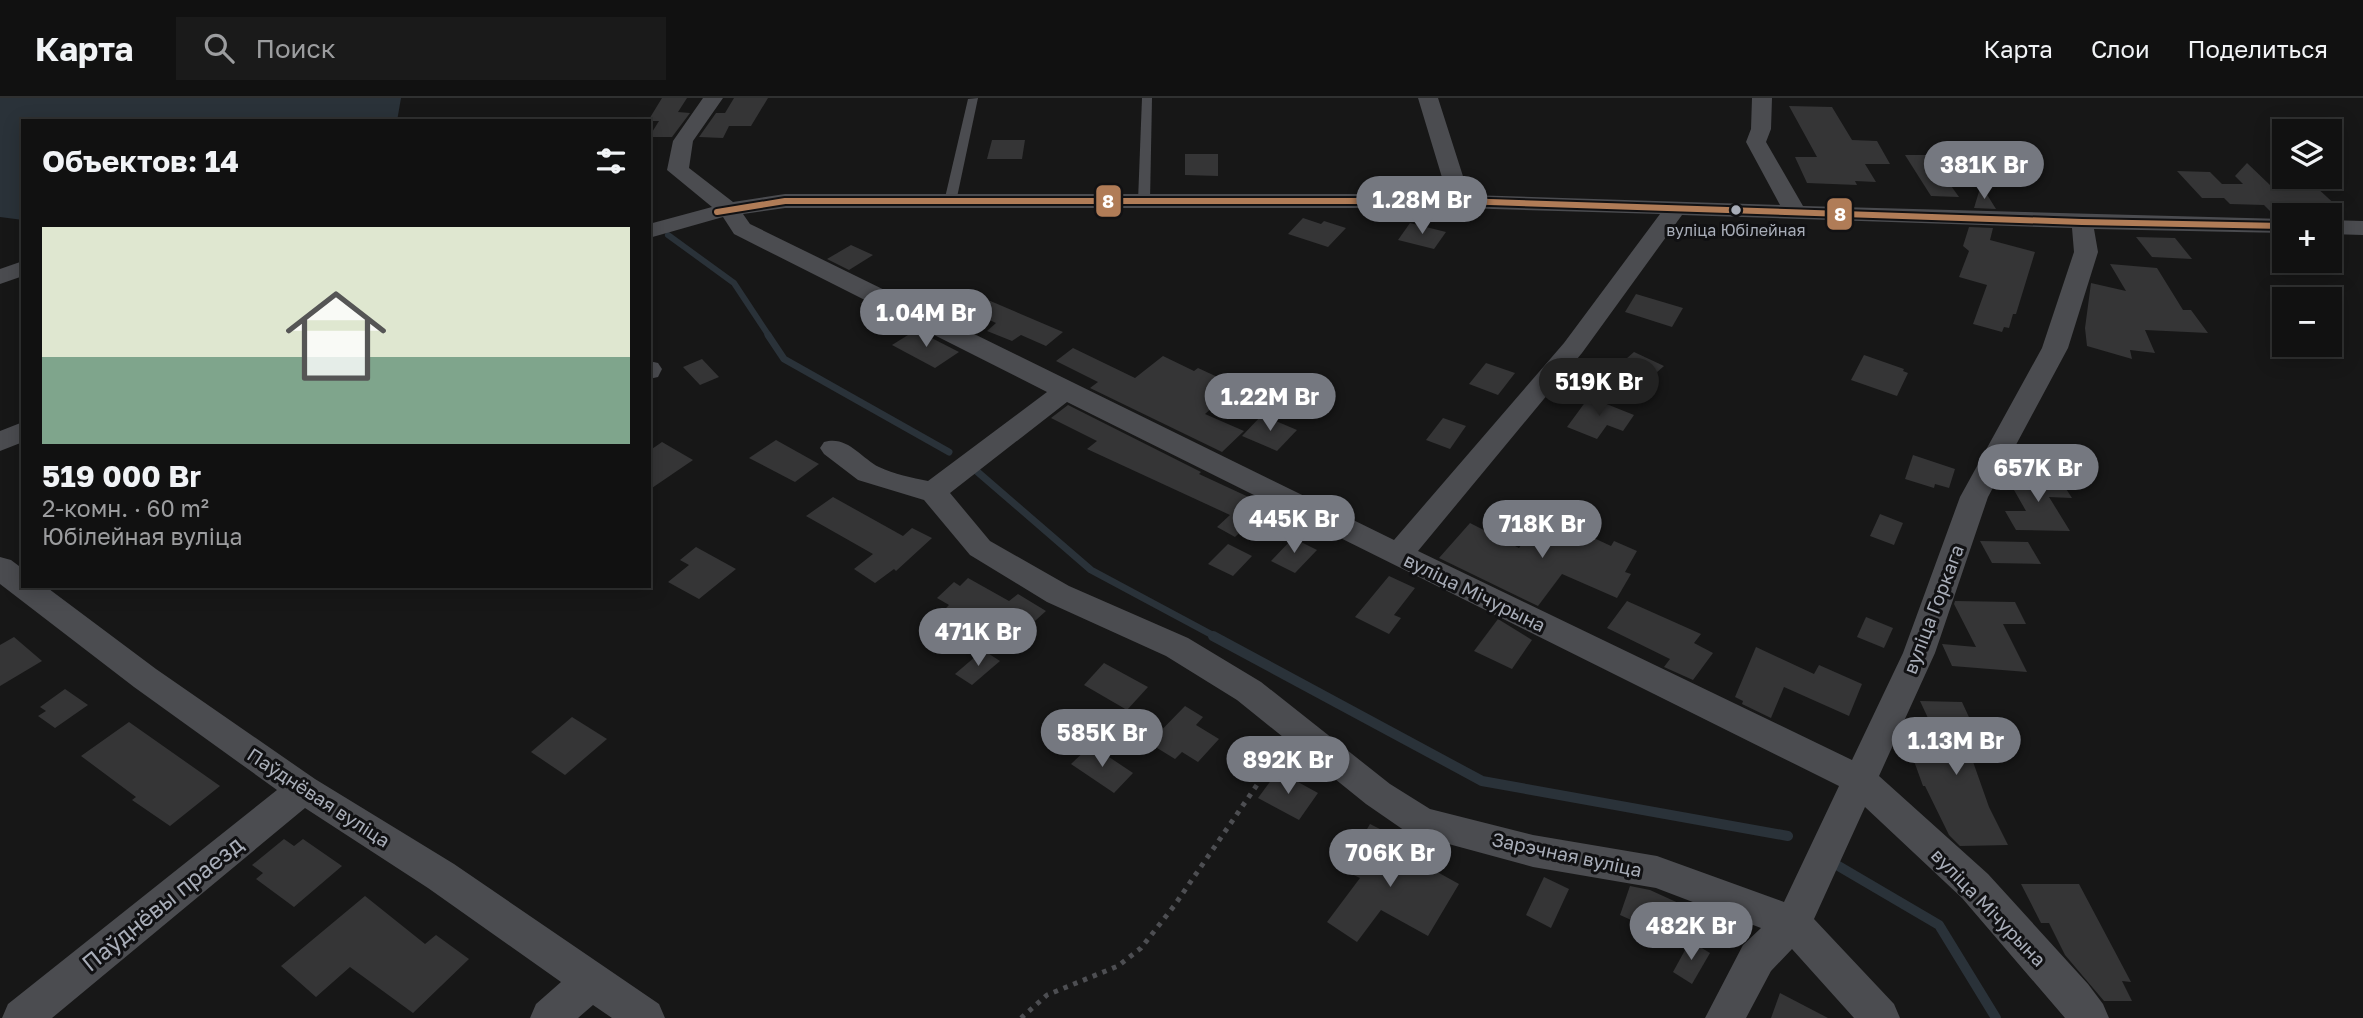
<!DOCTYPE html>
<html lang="ru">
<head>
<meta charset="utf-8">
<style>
  :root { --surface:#111; --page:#1a1a1a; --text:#f1f3f6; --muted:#9c9d9f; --line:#303131; --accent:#757880 }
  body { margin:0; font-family:"Golos Text",sans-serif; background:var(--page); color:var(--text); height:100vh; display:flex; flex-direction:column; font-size:26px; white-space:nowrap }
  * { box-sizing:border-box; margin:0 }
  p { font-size:23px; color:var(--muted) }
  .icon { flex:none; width:38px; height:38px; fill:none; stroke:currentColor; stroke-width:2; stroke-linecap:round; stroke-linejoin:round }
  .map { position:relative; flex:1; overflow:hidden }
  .panel { position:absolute; left:21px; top:21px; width:630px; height:469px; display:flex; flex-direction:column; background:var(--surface); border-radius:0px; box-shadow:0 4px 18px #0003,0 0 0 2px var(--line) }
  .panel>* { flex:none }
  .fabs { position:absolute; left:2272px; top:21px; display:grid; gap:14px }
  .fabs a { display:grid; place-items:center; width:70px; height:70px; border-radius:0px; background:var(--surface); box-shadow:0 4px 18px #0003,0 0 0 2px var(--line); font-size:35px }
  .price { position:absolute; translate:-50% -60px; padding:0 16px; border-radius:24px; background:var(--accent); color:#fff; font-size:23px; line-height:46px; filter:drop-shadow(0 2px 4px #0008) }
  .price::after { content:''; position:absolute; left:50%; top:42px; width:21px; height:16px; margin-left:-10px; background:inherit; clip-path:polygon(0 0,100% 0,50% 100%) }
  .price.selected { background:#222; color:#fff }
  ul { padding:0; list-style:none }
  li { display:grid; align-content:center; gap:14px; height:371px; padding:0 21px }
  li span { display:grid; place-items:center; height:217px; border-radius:0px; color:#555 }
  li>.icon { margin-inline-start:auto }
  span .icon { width:126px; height:126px; fill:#fffc; stroke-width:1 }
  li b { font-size:30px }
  h2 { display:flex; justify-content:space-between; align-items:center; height:84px; padding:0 21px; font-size:30px }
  header { display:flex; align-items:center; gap:42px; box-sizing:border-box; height:98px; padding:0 35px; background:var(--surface); border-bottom:2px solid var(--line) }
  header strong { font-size:33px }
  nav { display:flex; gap:38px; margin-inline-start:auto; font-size:24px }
  .search { width:490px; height:63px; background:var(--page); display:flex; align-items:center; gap:18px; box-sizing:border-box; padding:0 24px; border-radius:0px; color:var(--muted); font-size:26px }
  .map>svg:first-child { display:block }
</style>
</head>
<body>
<header>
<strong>Карта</strong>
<div class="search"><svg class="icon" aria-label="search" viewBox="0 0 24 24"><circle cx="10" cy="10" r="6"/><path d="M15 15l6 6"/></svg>Поиск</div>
<nav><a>Карта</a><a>Слои</a><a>Поделиться</a></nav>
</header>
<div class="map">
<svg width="2363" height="920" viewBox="0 0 2363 920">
  <rect width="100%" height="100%" fill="#171717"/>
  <polygon fill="#2a3239" points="0,0 401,0 397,23 23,23 23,122 0,119"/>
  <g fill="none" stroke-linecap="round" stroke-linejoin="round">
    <polyline stroke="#2a3239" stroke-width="6" points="668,137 734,185 769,238"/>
    <g stroke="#2a3239" stroke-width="7">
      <polyline points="768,237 784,261 949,354"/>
      <polyline points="973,370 1091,472 1216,539"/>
    </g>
    <g stroke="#2a3239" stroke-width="10">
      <polyline points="1213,538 1482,683 1788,738"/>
      <polyline points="1835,766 1939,827 1996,920"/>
    </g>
  </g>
  <g fill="#353536">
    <polygon points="662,0 687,0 678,14 690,15 672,39 649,39 659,23 648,23"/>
    <polygon points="734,0 768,0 751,28 729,28 723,40 699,39 716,15 725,15"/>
    <polygon points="1789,8 1832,9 1852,42 1877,43 1890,66 1865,66 1876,84 1855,83 1857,87 1807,85 1795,59 1817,59"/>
    <polygon points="992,42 1025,42 1022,61 987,61"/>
    <polygon points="1185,56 1218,56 1218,78 1185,77"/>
    <polygon points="1905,57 1929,57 1959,99 1931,98"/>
    <polygon points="2247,65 2270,87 2314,87 2340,111 2294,110 2301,117 2273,116 2264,107 2230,106 2224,100 2202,100 2177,73 2210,74 2222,86 2243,86 2235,78"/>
    <polygon points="1981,87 1996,111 1974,110"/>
    <polygon points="1303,120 1321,126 1324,123 1346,130 1328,149 1288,136"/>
    <polygon points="1410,125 1446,134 1434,151 1398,142"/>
    <polygon points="1969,129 1993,130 1990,142 2035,154 2016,216 2013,216 2009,230 2004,229 2002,234 1973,226 1987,187 1959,179 1969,153 1963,148"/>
    <polygon points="2136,139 2175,140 2192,161 2152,159"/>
    <polygon points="851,147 873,157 849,172 827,161"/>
    <polygon points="2110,166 2157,170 2183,212 2191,212 2208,235 2145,232 2155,255 2130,252 2132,261 2087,248 2085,230 2091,185 2126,193"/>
    <polygon points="1636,196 1683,210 1672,229 1625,214"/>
    <polygon points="988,202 1063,234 1046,248 1021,237 1012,243 987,233 996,225 981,218"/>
    <polygon points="916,232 959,254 935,270 892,247"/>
    <polygon points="1073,250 1135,280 1163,258 1194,273 1198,270 1237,288 1205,316 1244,333 1222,354 1090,290 1098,284 1056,263"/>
    <polygon points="1634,254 1664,268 1648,282 1618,268"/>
    <polygon points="1864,257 1904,271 1903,273 1908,275 1897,298 1851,282"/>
    <polygon points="702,261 719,279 700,287 683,269"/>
    <polygon points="1486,265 1515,275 1498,297 1469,286"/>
    <polygon points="1589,299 1634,317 1623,333 1607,327 1597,341 1567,329"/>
    <polygon points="1068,307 1201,374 1199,376 1268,408 1235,439 1217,429 1230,417 1087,351 1097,343 1051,320"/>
    <polygon points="1262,317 1297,332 1277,353 1242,338"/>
    <polygon points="1443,320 1466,328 1450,351 1426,342"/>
    <polygon points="776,342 819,366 795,384 749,360"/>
    <polygon points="662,344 693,362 649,392 649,353"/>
    <polygon points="1913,357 1955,371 1949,390 1935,386 1934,390 1905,381"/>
    <polygon points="2006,378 2059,380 2072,400 2049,399 2070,433 2016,432 2005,413 2026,413"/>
    <polygon points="833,399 903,438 912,430 932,440 896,473 894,471 875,485 854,471 873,456 806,418"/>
    <polygon points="1542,416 1611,448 1614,443 1637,453 1625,474 1631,476 1617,500 1562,476 1538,508 1439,460 1470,425 1519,450"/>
    <polygon points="1880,416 1903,425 1894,447 1870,438"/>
    <polygon points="1293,440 1317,452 1295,475 1271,463"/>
    <polygon points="1980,443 2028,444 2041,466 1992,465"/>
    <polygon points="1228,446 1252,458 1233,478 1208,466"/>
    <polygon points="696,449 736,471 699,501 668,484 689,467 680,462"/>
    <polygon points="1389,478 1415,490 1394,517 1401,520 1389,536 1355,519"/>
    <polygon points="968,480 1009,503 1018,496 1046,513 1007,548 946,510 949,507 937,500 954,484 960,488"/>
    <polygon points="1627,503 1701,536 1694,545 1713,555 1693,582 1664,569 1670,561 1607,530"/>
    <polygon points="1955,503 2015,504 2026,526 2003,526 2027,574 1952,568 1942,546 1976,549 1954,506"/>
    <polygon points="1866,519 1893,530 1884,550 1857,539"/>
    <polygon points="1498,521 1532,542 1512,571 1474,553"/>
    <polygon points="14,539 42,563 0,588 0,547"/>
    <polygon points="1756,549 1814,576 1819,567 1862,586 1849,618 1784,589 1771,620 1742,606 1743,603 1735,599"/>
    <polygon points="983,552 1000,563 972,587 955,576"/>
    <polygon points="1104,565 1148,589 1127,612 1084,587"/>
    <polygon points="65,591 88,607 55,630 38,618 46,613 40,609"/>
    <polygon points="1920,603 1962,604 1974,630 1964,630 1976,659 1971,658 1989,709 2008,747 1960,748 1949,737 1925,688 1923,688 1914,663 1925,664 1915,634 1935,635"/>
    <polygon points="1185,608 1203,619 1196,627 1219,641 1198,664 1182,654 1175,661 1149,645"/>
    <polygon points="572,619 607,641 565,677 531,654"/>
    <polygon points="129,624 220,688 170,728 132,702 136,699 81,658"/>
    <polygon points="1091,647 1133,675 1114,695 1071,666"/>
    <polygon points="1278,673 1318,695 1299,722 1258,700"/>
    <polygon points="1370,726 1388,735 1383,744 1459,786 1428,838 1381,812 1357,844 1327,824 1360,780 1343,772"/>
    <polygon points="284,741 294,748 303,741 342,768 294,809 256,781 263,775 252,767"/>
    <polygon points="1544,779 1569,791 1551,830 1526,817"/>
    <polygon points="2021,786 2079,786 2131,884 2122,883 2132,903 2104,903 2065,857 2049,825 2041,825"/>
    <polygon points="1630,788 1650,792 1685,808 1678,830 1653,819 1649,830 1620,817"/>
    <polygon points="365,798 425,846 436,837 469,861 413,915 350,869 316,899 281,868"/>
    <polygon points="1690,843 1710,855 1692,886 1673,874"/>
    <polygon points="1780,895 1828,920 1771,920"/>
  </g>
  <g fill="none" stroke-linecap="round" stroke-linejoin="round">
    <polyline stroke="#4d4e52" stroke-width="5" stroke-dasharray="4.5 6" stroke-linecap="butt" points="1021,920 1047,897 1118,868 1141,850 1174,808 1272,665 1275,646"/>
    <g fill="#4b4c50" fill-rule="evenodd">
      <polygon points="978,0 956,104 954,106 946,106 944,104 968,1"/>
      <polygon points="1142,0 1152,0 1150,103 1144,106 1138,103"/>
    </g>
    <g fill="#4b4c50" fill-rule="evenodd">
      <path d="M703,0H723L693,43L689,70L733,104L785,96H1447L1418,0H1438L1469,97L1780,107L1746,44L1751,31L1752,0H1772L1771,31L1766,44L1803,108L2284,121V135L2094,131L2098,154L2068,250L1988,399L1935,555L1879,678L1988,776L2088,886L2103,906L2109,920H2065L1962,800L1865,709L1814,821L1894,906L1900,920H1854L1792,851L1771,873L1746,920H1705L1743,847L1761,830L1656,790L1533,769L1408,735L1366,706L1237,602L1166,558L1047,504L970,457L924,402L858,382L824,356L820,350L824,344C847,337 860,359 879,369C894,376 912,380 928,383L1047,294L734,136L723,119L649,140V126L712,109L667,72L673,43ZM785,110H1460L1660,116L1564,245L1394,442L750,126L743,116ZM1682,117L2072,130L2074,154L2042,250L1960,399L1903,555L1852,662L1418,453L1582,255ZM1067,304L1839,688L1784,804L1657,758L1533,737L1430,711L1390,686L1261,584L1188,540L1069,488L990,443L950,395Z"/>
      <polygon points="2329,122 2363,123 2363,137 2329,136"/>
      <polygon points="23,163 23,178 0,186 0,171"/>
      <polygon points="649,263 658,265 662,271 658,279 649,281"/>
      <polygon points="23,324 23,344 0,353 0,333"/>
      <polygon points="0,459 11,462 23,471 23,488 45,488 156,571 315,681 454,766 659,906 665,920 612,920 593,907 578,920 530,920 536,906 561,884 428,790 305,710 52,920 2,920 8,906 277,692 134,589 0,486"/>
    </g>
    <defs>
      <polyline id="bus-1" points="717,114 785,103 1460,103 2082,124 2284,128"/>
    </defs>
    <use href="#bus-1" stroke="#111113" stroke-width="10"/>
    <use href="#bus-1" stroke="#b07c57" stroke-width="6"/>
  </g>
  <circle fill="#a8adb8" stroke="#111113" stroke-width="2.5" cx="1736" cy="112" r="6"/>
  <g text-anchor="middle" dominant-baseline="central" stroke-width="6" stroke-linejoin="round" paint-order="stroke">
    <g font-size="16" fill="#a8adb8" stroke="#111113">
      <text x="1736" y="132">вуліца Юбілейная</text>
    </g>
    <g font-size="19" fill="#a8adb8" stroke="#111113">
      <text transform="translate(1475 494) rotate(26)">вуліца Мічурына</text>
      <text transform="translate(1933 511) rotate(-69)">вуліца Горкага</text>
      <text transform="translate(319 699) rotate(33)">Паўднёвая вуліца</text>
      <text transform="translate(1567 756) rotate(12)">Зарэчная вуліца</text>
      <text transform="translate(1989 809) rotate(46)">вуліца Мічурына</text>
    </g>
    <g font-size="23" fill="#a8adb8" stroke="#111113">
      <text transform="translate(162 805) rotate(-39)">Паўднёвы праезд</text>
    </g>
  </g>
  <g stroke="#111113" stroke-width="2.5">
    <rect x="1095" y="86" width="27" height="34" rx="7" fill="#b07c57"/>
    <rect x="1826" y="99" width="27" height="34" rx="7" fill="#b07c57"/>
  </g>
  <g font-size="19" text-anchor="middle" font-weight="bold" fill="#fff">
    <text x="1108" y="110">8</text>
    <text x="1840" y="123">8</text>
  </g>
</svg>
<div class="fabs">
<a><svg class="icon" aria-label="layers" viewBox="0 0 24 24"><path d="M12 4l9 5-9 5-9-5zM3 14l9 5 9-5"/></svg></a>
<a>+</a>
<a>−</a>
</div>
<b class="price" style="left:1984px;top:103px">381K Br</b>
<b class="price" style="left:1422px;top:138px">1.28M Br</b>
<b class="price" style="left:926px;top:251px">1.04M Br</b>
<b class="price selected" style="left:1599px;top:320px">519K Br</b>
<b class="price" style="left:1270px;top:335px">1.22M Br</b>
<b class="price" style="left:2038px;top:406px">657K Br</b>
<b class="price" style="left:1294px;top:457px">445K Br</b>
<b class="price" style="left:1542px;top:462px">718K Br</b>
<b class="price" style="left:978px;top:570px">471K Br</b>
<b class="price" style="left:1102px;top:671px">585K Br</b>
<b class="price" style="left:1956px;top:679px">1.13M Br</b>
<b class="price" style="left:1288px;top:698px">892K Br</b>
<b class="price" style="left:1390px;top:791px">706K Br</b>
<b class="price" style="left:1691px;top:864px">482K Br</b>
<section class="panel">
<h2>Объектов: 14<svg class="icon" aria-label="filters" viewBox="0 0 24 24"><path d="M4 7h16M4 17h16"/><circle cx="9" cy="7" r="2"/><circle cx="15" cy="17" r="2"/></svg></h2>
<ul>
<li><span style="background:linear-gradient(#dfe7d0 60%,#7fa58c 0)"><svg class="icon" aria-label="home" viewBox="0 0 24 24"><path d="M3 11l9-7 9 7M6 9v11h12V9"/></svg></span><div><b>519 000 Br</b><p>2-комн. · 60 m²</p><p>Юбілейная вуліца</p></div></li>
</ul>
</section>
</div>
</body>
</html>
